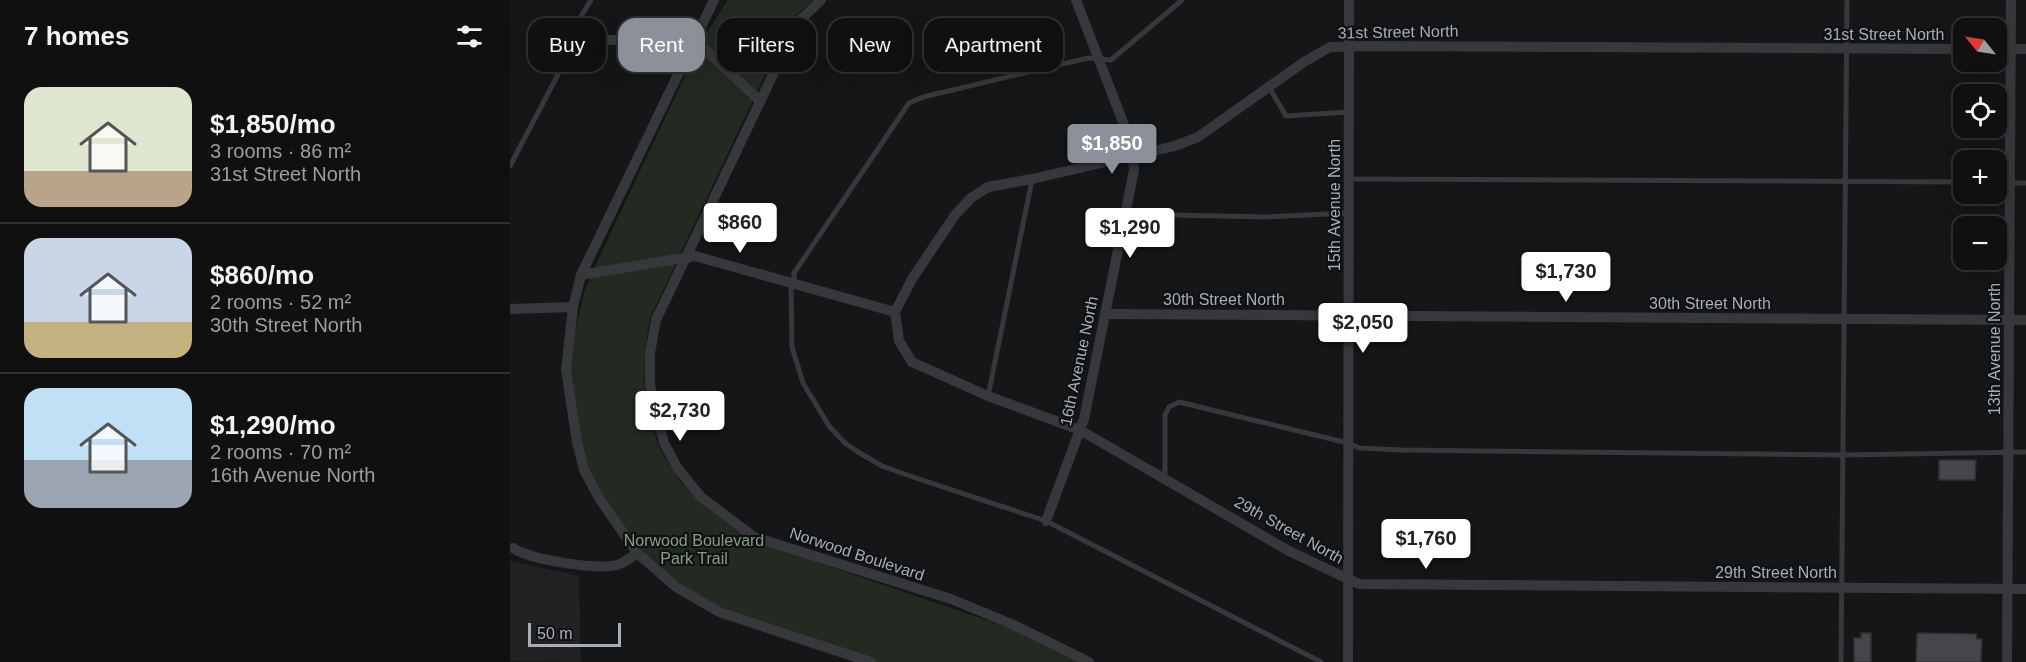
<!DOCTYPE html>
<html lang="en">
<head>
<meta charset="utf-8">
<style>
  :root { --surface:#101011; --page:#1e1e1f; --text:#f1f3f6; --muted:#9c9d9f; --line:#303031; --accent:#8c9099 }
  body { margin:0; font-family:Helvetica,sans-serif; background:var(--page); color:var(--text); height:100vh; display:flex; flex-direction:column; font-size:22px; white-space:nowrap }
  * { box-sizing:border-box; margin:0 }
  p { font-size:20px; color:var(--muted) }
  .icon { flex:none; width:33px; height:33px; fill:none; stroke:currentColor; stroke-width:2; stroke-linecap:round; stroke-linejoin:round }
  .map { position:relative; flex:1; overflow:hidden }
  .sheet { display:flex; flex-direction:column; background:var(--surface); width:510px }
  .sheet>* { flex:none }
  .hud { position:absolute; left:18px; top:18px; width:570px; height:54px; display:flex; gap:12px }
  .needle { width:39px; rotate:300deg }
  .controls { position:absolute; left:1443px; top:18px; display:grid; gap:12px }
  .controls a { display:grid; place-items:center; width:54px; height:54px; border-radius:12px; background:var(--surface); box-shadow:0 6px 24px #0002,0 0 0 2px var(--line); font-size:30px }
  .scale { position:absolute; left:18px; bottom:15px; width:93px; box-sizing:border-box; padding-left:6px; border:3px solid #a8aeb6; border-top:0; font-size:16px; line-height:21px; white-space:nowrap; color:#a8aeb6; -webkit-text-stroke:4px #101112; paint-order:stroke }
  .price { position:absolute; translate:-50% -51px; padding:0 14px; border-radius:6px; background:#fff; color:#222; font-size:20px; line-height:39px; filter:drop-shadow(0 2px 3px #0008) }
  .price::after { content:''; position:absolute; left:50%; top:36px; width:18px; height:14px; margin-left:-9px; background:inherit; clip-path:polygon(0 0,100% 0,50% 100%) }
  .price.selected { background:var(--accent); color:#fff }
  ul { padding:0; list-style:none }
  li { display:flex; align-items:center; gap:18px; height:150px; padding:0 24px }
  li+li { border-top:2px solid var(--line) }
  li span { display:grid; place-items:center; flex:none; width:168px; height:120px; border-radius:18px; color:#555 }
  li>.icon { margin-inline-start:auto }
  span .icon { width:72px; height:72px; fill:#fffc; stroke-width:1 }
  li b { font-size:26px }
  h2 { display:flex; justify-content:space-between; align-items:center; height:72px; padding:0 24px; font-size:26px }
  .pill { padding:0 21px; border-radius:18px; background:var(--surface); box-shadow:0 6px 24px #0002,0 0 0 2px var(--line); font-size:21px; line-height:54px }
  .pill.selected { background:var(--accent); color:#fff }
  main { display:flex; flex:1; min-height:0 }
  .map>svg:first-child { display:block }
</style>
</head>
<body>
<main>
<section class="sheet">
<h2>7 homes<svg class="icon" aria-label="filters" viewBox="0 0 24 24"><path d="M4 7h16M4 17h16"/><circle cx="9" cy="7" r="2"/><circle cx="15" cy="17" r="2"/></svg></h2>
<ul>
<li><span style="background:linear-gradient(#dfe7d0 70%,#b9a48a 0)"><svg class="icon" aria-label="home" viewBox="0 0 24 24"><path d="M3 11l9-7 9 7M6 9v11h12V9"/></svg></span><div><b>$1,850/mo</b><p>3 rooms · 86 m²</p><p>31st Street North</p></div></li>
<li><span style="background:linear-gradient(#c9d6e8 70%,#c2b280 0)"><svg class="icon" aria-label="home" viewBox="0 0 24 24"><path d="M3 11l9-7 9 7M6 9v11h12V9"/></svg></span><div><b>$860/mo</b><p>2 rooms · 52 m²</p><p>30th Street North</p></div></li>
<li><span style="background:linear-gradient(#bfe0f5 60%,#9aa5b1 0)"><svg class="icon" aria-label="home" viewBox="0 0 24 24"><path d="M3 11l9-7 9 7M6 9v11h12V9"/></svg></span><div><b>$1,290/mo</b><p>2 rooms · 70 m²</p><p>16th Avenue North</p></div></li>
</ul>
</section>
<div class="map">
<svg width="1516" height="662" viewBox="0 0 1516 662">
  <rect width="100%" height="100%" fill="#151617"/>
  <polygon fill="#222224" points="0,561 69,576 71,662 0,661"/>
  <polygon fill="#222a22" points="218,0 303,0 281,20 140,318 135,349 134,385 148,446 170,482 192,504 237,538 505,630 568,662 361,662 209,612 127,553 74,470 56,370 74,293 86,264 193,38"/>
  <g fill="#45464a" stroke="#303033" stroke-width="1.5">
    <polygon points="1429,460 1466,460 1465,480 1429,480"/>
    <polygon points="1351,633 1361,633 1361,662 1344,662 1344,638 1351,638"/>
    <polygon points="1407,633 1466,634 1467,639 1472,639 1471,662 1406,662"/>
  </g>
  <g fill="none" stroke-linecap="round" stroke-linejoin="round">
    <g stroke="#37383c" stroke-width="5">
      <polyline points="672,0 601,60 578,58 413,97 399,103 284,273 284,285 281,289 282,347 293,383 319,426 335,443 348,452 372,466 409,479 536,521 811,662"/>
      <polyline points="759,87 776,116 839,112"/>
      <polyline points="0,166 54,63 66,50 68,21 81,0"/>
      <polyline points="839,179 1454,182"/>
      <polyline points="1486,183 1516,183"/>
      <polyline points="615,214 757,217 838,213"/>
      <polyline points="478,396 522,180"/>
      <polyline points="655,477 655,415 659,407 669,402 838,443 849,448 892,450 1333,455 1516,452"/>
      <polyline points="1331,662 1337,0"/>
    </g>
    <g stroke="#37383c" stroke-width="10">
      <polyline points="204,0 71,275 63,307 56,370 67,442 74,470 89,498 127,553 166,587 209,612 361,662"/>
      <polyline points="311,0 288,22 146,320 140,353 140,385 154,443 168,469 191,497 244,537 441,599 504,625 579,662"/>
      <polyline points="1486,49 1516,49"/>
      <polyline points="66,50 97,40 184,39 250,101"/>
      <polyline points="71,275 185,256 385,312"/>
      <polyline points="0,309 63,307"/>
      <polyline points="385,312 389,341 402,362 478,396 570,430 779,551 849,584 1516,589"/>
      <polyline points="385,312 402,279 445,215 461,198 478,187 522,179 665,146 688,137 794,62 820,47 855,46 1454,49"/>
      <polyline points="595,314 1516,320"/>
      <polyline points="536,521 574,419 624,170 621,143 566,0"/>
      <path d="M3,548C21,560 86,570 107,565C114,563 122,557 127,553"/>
      <polyline points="838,662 839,0"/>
      <polyline points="1497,662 1501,0"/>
    </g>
  </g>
  <g text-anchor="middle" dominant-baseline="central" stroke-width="4.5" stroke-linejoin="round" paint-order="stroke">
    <g font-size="16" fill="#a8aeb6" stroke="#101112">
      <text transform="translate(888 32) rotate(-1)">31st Street North</text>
      <text x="1374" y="34">31st Street North</text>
      <text transform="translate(824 205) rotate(-90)">15th Avenue North</text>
      <text x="714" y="299">30th Street North</text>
      <text x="1200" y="303">30th Street North</text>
      <text transform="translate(1484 349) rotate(-90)">13th Avenue North</text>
      <text transform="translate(569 361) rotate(-78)">16th Avenue North</text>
      <text transform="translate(779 530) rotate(29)">29th Street North</text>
      <text transform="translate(347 554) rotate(18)">Norwood Boulevard</text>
      <text x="1266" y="572">29th Street North</text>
    </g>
    <g font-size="16" fill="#83a081" stroke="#101112">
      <text x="184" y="540">Norwood Boulevard<tspan x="184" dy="18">Park Trail</tspan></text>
    </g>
  </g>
</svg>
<div class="controls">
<a><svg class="needle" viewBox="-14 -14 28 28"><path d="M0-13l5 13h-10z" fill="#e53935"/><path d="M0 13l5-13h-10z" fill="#9c9d9f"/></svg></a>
<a><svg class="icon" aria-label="locate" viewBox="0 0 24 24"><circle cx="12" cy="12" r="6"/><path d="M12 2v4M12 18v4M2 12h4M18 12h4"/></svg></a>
<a>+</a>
<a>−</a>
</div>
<div class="scale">50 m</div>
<b class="price selected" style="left:602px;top:175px">$1,850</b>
<b class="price" style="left:230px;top:254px">$860</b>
<b class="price" style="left:620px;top:259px">$1,290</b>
<b class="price" style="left:1056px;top:303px">$1,730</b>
<b class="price" style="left:853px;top:354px">$2,050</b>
<b class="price" style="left:170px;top:442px">$2,730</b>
<b class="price" style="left:916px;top:570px">$1,760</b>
<div class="hud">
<a class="pill">Buy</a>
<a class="pill selected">Rent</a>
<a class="pill">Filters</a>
<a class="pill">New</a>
<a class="pill">Apartment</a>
</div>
</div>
</main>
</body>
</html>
